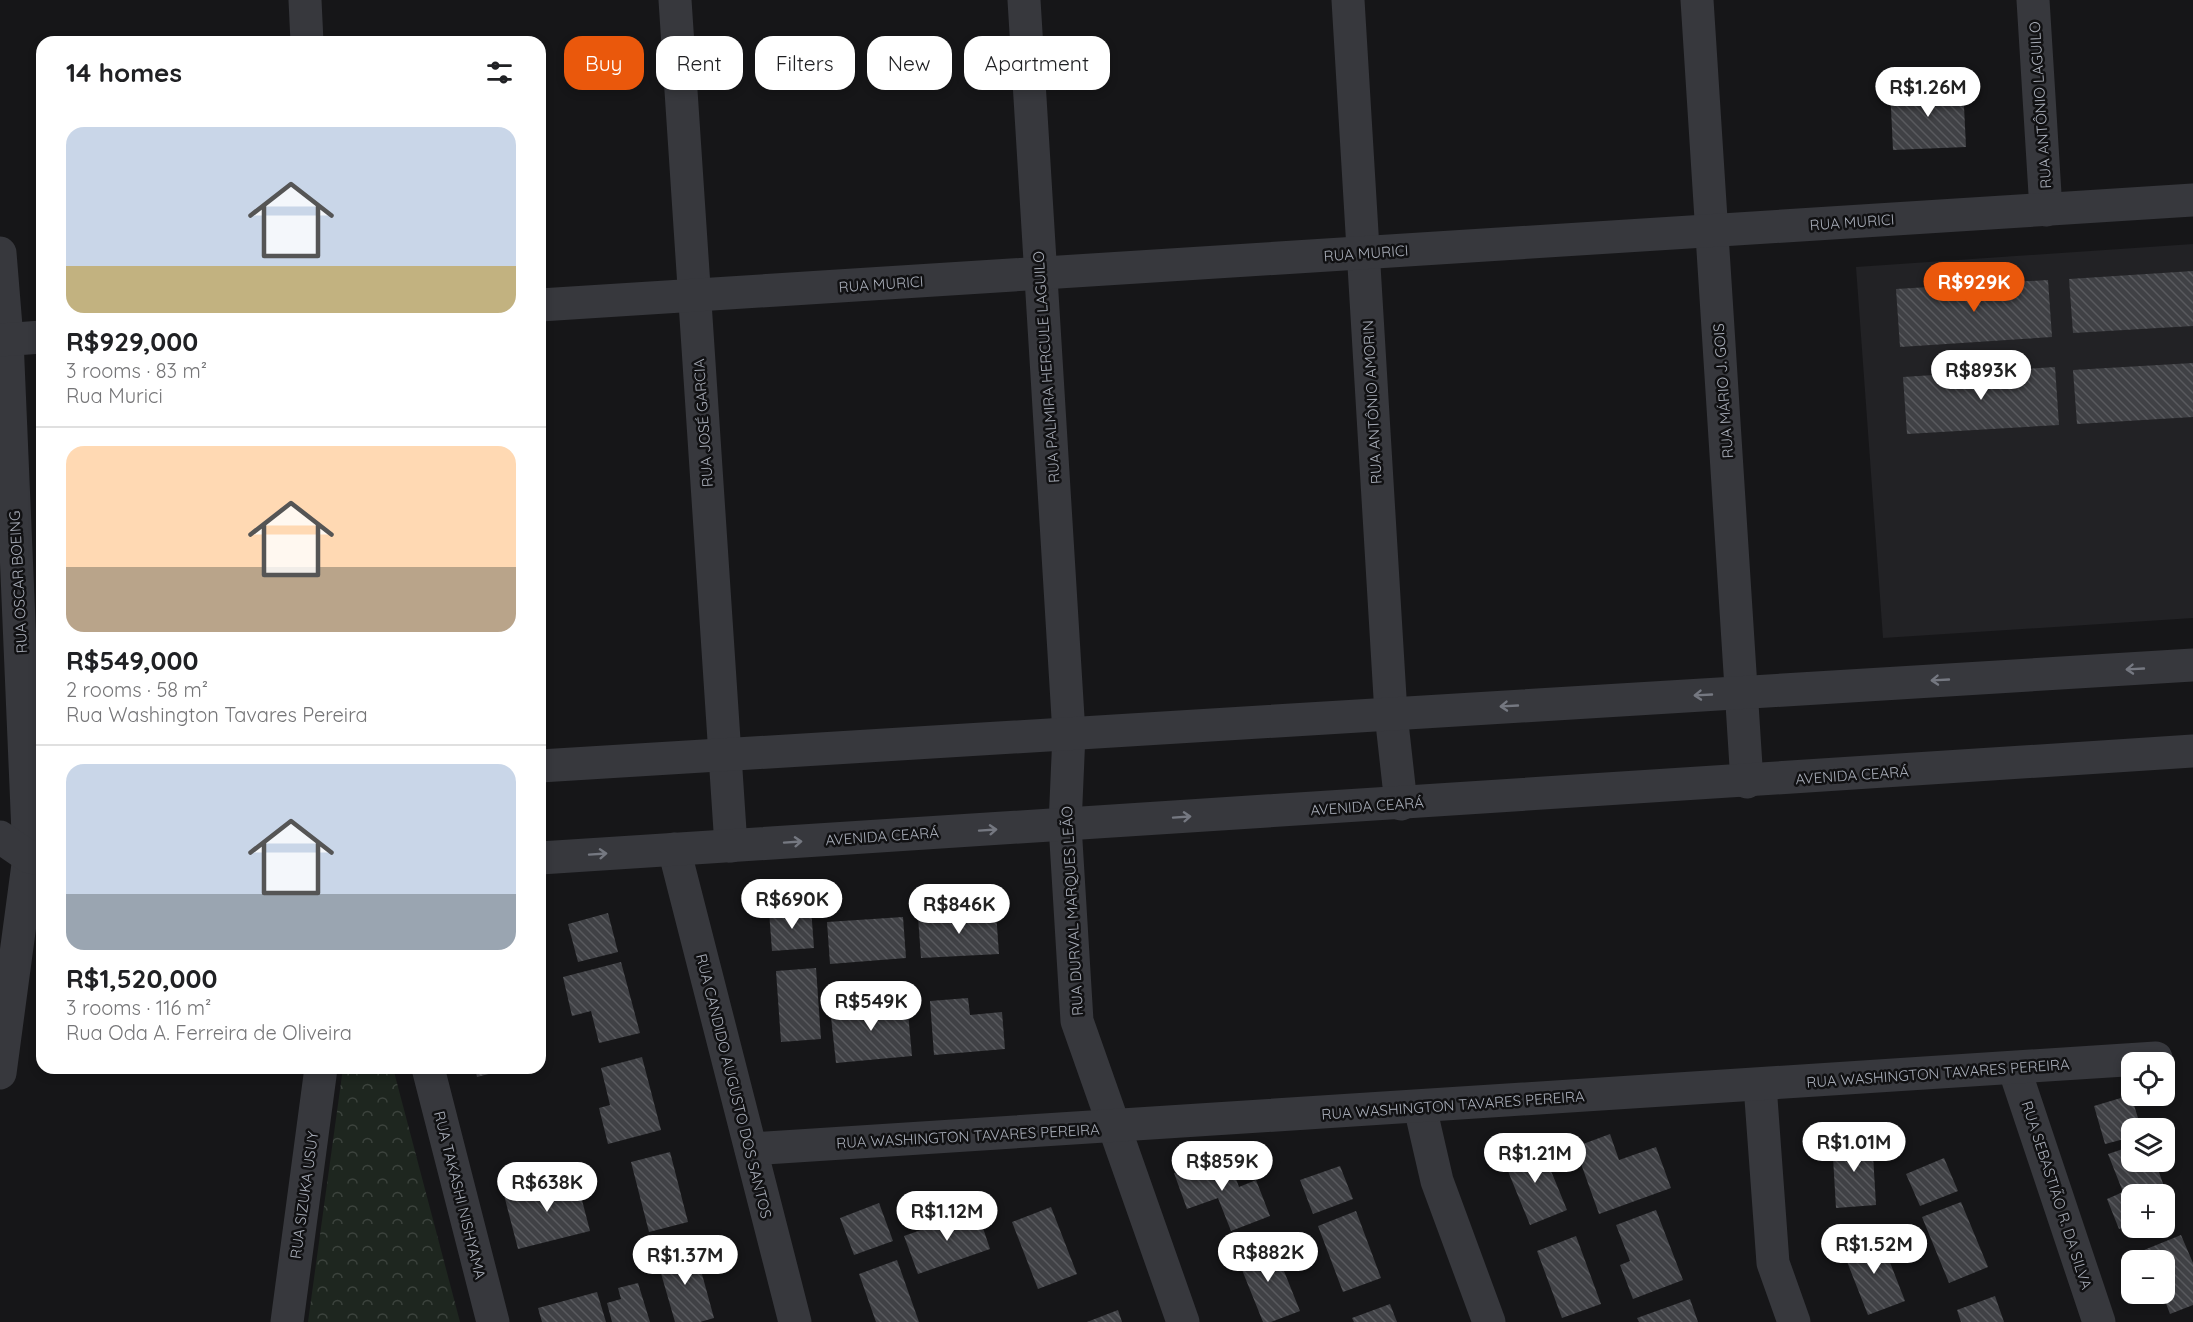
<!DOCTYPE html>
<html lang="en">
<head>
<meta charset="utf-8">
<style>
  :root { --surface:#fff; --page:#f2f2f2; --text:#202124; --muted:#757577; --line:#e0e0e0; --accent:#ea580c }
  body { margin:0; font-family:Quicksand,sans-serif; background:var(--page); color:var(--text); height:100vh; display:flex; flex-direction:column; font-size:22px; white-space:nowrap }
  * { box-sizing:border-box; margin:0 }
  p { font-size:20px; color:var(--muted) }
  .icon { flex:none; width:33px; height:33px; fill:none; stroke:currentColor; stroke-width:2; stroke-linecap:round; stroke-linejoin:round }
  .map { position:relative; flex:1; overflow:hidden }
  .side { position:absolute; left:36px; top:36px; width:510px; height:1038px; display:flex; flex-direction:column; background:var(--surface); border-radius:18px; box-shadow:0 3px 9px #0003 }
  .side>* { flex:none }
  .hud { position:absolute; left:564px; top:36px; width:570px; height:54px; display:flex; gap:12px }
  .controls { position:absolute; left:2121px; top:1052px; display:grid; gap:12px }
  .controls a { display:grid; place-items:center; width:54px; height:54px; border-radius:12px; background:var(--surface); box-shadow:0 3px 9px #0003; font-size:30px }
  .price { position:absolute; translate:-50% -51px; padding:0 14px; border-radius:21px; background:#fff; color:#222; font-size:20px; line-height:39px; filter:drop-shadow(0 2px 3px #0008) }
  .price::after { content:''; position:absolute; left:50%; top:36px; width:18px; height:14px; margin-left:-9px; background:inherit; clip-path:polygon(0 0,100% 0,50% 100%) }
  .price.selected { background:var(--accent); color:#fff }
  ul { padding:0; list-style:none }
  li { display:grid; align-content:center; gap:12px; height:318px; padding:0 30px }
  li+li { border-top:2px solid var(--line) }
  li span { display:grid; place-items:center; height:186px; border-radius:18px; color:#555 }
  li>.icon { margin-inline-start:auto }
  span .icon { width:108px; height:108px; fill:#fffc; stroke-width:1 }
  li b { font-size:26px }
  h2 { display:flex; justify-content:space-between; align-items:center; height:72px; padding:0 30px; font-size:26px }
  .pill { padding:0 21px; border-radius:18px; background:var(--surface); box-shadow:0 3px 9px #0003; font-size:21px; line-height:54px }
  .pill.selected { background:var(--accent); color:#fff }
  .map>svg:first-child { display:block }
</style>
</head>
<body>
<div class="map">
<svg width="2193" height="1322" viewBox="0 0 2193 1322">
  <defs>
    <pattern id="park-crowns" width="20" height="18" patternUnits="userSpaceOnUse" patternTransform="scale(1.5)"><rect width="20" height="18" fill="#1e261f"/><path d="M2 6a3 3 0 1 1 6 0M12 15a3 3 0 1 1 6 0" fill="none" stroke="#3c433d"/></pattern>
    <pattern id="building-back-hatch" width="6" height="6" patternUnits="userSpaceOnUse" patternTransform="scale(1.5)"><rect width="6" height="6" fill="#404145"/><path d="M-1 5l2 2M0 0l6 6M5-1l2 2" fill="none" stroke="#595a5e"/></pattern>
  </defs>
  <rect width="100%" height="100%" fill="#161618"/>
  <polygon fill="#222225" points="2193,244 2193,618 1883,638 1856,267"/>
  <polygon fill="url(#park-crowns)" points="343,1068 393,1068 460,1322 308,1322"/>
  <g fill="url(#building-back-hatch)">
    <polygon points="1963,86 1966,147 1893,150 1890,88"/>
    <polygon points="2193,271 2193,326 2073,333 2069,279"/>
    <polygon points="2048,280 2052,337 1900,347 1896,289"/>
    <polygon points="2193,363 2193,417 2077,424 2073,370"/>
    <polygon points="2055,367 2059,425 1907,434 1903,377"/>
    <polygon points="811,908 814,948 772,951 769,911"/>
    <polygon points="996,912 999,954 921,958 918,917"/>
    <polygon points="608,913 618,952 578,962 568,924"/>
    <polygon points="903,917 906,958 830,964 827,922"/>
    <polygon points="621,962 640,1033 599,1043 591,1011 572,1016 563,977"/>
    <polygon points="816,968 821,1039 781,1042 776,971"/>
    <polygon points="968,998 970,1015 1002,1012 1005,1049 934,1055 930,1001"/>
    <polygon points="907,1002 912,1056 836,1063 830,1008"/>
    <polygon points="642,1057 661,1130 608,1144 599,1108 610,1105 601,1068"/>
    <polygon points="475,1068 508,1068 508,1069 477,1077"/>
    <polygon points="2131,1095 2141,1128 2132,1128 2132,1137 2105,1144 2094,1106"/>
    <polygon points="1610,1134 1619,1160 1656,1147 1671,1188 1599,1214 1575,1147"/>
    <polygon points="1872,1138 1876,1205 1836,1208 1832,1140"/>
    <polygon points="1540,1144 1567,1210 1530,1225 1503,1159"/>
    <polygon points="2132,1146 2132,1161 2155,1161 2172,1209 2164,1212 2164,1194 2132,1194 2132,1224 2119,1229 2107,1199 2123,1192 2108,1154"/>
    <polygon points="670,1152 688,1222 649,1232 631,1162"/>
    <polygon points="1227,1154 1239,1187 1256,1180 1270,1216 1231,1231 1218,1198 1187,1209 1174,1173"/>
    <polygon points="1944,1158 1958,1191 1920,1206 1906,1174"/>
    <polygon points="1340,1166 1353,1199 1313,1214 1300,1180"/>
    <polygon points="576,1177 590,1231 518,1249 504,1195"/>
    <polygon points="1961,1202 1988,1267 1949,1283 1922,1217"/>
    <polygon points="879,1203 893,1241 854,1255 840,1218"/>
    <polygon points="1051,1207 1077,1274 1038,1289 1012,1222"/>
    <polygon points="977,1210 990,1249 918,1274 904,1236"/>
    <polygon points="1656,1210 1683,1280 1633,1299 1620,1265 1630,1261 1616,1225"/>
    <polygon points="1356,1211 1381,1278 1343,1292 1318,1226"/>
    <polygon points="1879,1234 1905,1301 1868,1315 1842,1249"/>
    <polygon points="2181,1235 2193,1263 2193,1305 2170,1314 2162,1293 2164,1293 2164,1260 2148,1260 2144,1250"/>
    <polygon points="1576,1236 1601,1304 1562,1318 1537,1251"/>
    <polygon points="1272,1241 1300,1311 1271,1322 1263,1322 1236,1255"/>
    <polygon points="694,1245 714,1318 700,1322 675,1322 656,1256"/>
    <polygon points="897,1260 919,1322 876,1322 859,1274"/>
    <polygon points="638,1283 650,1322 612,1322 607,1303 621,1299 618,1288"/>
    <polygon points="597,1292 606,1322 542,1322 538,1308"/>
    <polygon points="1995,1296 2004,1322 1961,1322 1957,1310"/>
    <polygon points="1690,1299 1698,1322 1639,1322 1637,1318"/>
    <polygon points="1390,1304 1397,1322 1354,1322 1352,1318"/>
    <polygon points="1118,1310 1122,1322 1087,1322"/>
  </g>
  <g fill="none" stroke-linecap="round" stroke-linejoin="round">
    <g stroke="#37383d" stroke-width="33">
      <polyline points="305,0 307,42"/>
      <polyline points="675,0 731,846"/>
      <polyline points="1024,0 1069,734 1065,825 1077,1021 1183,1322"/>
      <polyline points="1348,0 1391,714 1401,804"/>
      <polyline points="1697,0 1747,782"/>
      <polyline points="2033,0 2046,210"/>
      <polyline points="0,253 7,339 29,857 0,1073"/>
      <polyline points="540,305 2193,200"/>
      <polyline points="0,340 42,337"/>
      <polyline points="540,766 2193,665"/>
      <polyline points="0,837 29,857 42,859"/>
      <polyline points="674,849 795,1322"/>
      <polyline points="540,858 2193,751"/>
      <polyline points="428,1068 493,1322"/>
      <polyline points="2014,1068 2099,1322"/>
      <polyline points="1760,1085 1773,1263 1794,1322"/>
      <polyline points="1420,1107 1437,1181 1489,1322"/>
      <polyline points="751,1149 2156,1058"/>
      <polyline points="287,1322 321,1068"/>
    </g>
  </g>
  <defs><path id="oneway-shaft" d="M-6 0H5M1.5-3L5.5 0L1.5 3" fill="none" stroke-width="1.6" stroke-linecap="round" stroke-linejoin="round" transform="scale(1.5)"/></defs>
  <g stroke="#757881">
    <use href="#oneway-shaft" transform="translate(2135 669) rotate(177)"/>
    <use href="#oneway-shaft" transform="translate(1940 680) rotate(177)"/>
    <use href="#oneway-shaft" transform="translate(1703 695) rotate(177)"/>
    <use href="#oneway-shaft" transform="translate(1509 706) rotate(177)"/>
    <use href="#oneway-shaft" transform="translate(1182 817) rotate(-4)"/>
    <use href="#oneway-shaft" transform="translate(988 830) rotate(-4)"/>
    <use href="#oneway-shaft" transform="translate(793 842) rotate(-4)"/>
    <use href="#oneway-shaft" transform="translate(598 854) rotate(-4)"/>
  </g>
  <g text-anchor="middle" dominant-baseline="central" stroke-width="5" stroke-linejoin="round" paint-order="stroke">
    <g font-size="15" fill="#a8adb8" stroke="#111113">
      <text transform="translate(2040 105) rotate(-94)">RUA ANTÔNIO LAGUILO</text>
      <text transform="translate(1852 222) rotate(-4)">RUA MURICI</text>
      <text transform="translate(1366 253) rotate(-4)">RUA MURICI</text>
      <text transform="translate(881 284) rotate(-4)">RUA MURICI</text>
      <text transform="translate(1046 367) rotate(-94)">RUA PALMIRA HERCULE LAGUILO</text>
      <text transform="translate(1723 391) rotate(-94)">RUA MÁRIO J. GOIS</text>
      <text transform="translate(1372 402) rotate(-93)">RUA ANTÔNIO AMORIN</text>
      <text transform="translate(703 423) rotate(-94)">RUA JOSÉ GARCIA</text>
      <text transform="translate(18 582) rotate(-93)">RUA OSCAR BOEING</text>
      <text transform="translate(1852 775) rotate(-4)">AVENIDA CEARÁ</text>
      <text transform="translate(1367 806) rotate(-4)">AVENIDA CEARÁ</text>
      <text transform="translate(882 836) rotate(-4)">AVENIDA CEARÁ</text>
      <text transform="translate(1072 911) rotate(-93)">RUA DURVAL MARQUES LEÃO</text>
      <text transform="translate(1938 1073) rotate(-4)">RUA WASHINGTON TAVARES PEREIRA</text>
      <text transform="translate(734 1086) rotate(76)">RUA CANDIDO AUGUSTO DOS SANTOS</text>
      <text transform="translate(1453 1105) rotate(-4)">RUA WASHINGTON TAVARES PEREIRA</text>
      <text transform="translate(968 1136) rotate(-3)">RUA WASHINGTON TAVARES PEREIRA</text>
      <text transform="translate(304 1195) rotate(-82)">RUA SIZUKA USUY</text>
      <text transform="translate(460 1195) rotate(76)">RUA TAKASHI NISHYAMA</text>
      <text transform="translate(2057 1195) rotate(72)">RUA SEBASTIÃO R. DA SILVA</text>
    </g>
  </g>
</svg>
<div class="controls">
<a><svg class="icon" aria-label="locate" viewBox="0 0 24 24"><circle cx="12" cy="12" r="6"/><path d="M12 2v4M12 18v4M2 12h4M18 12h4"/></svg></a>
<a><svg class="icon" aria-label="layers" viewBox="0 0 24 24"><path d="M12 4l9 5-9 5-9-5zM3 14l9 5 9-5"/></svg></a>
<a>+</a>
<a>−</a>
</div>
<b class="price" style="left:1928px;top:118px">R$1.26M</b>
<b class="price selected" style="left:1974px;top:313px">R$929K</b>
<b class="price" style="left:1981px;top:401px">R$893K</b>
<b class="price" style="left:792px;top:930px">R$690K</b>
<b class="price" style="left:959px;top:935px">R$846K</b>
<b class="price" style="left:871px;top:1032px">R$549K</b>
<b class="price" style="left:1854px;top:1173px">R$1.01M</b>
<b class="price" style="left:1535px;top:1184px">R$1.21M</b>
<b class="price" style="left:1222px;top:1192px">R$859K</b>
<b class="price" style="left:547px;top:1213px">R$638K</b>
<b class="price" style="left:947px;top:1242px">R$1.12M</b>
<b class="price" style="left:1874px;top:1275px">R$1.52M</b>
<b class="price" style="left:1268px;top:1283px">R$882K</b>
<b class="price" style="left:685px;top:1286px">R$1.37M</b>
<div class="hud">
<a class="pill selected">Buy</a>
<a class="pill">Rent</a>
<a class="pill">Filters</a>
<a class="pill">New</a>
<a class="pill">Apartment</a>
</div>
<section class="side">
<h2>14 homes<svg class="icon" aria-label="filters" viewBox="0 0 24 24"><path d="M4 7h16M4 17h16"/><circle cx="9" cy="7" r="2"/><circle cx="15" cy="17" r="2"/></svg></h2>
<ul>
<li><span style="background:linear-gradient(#c9d6e8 75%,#c2b280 0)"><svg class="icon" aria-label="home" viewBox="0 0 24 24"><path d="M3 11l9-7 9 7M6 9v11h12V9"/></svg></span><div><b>R$929,000</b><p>3 rooms · 83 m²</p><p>Rua Murici</p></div></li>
<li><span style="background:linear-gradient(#ffd9b3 65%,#b9a48a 0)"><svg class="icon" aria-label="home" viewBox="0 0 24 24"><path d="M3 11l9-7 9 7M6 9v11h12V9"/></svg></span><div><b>R$549,000</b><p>2 rooms · 58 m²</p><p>Rua Washington Tavares Pereira</p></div></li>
<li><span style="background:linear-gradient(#c9d6e8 70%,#9aa5b1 0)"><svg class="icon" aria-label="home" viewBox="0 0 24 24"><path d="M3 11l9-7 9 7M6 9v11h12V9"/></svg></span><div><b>R$1,520,000</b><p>3 rooms · 116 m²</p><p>Rua Oda A. Ferreira de Oliveira</p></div></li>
</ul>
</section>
</div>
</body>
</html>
